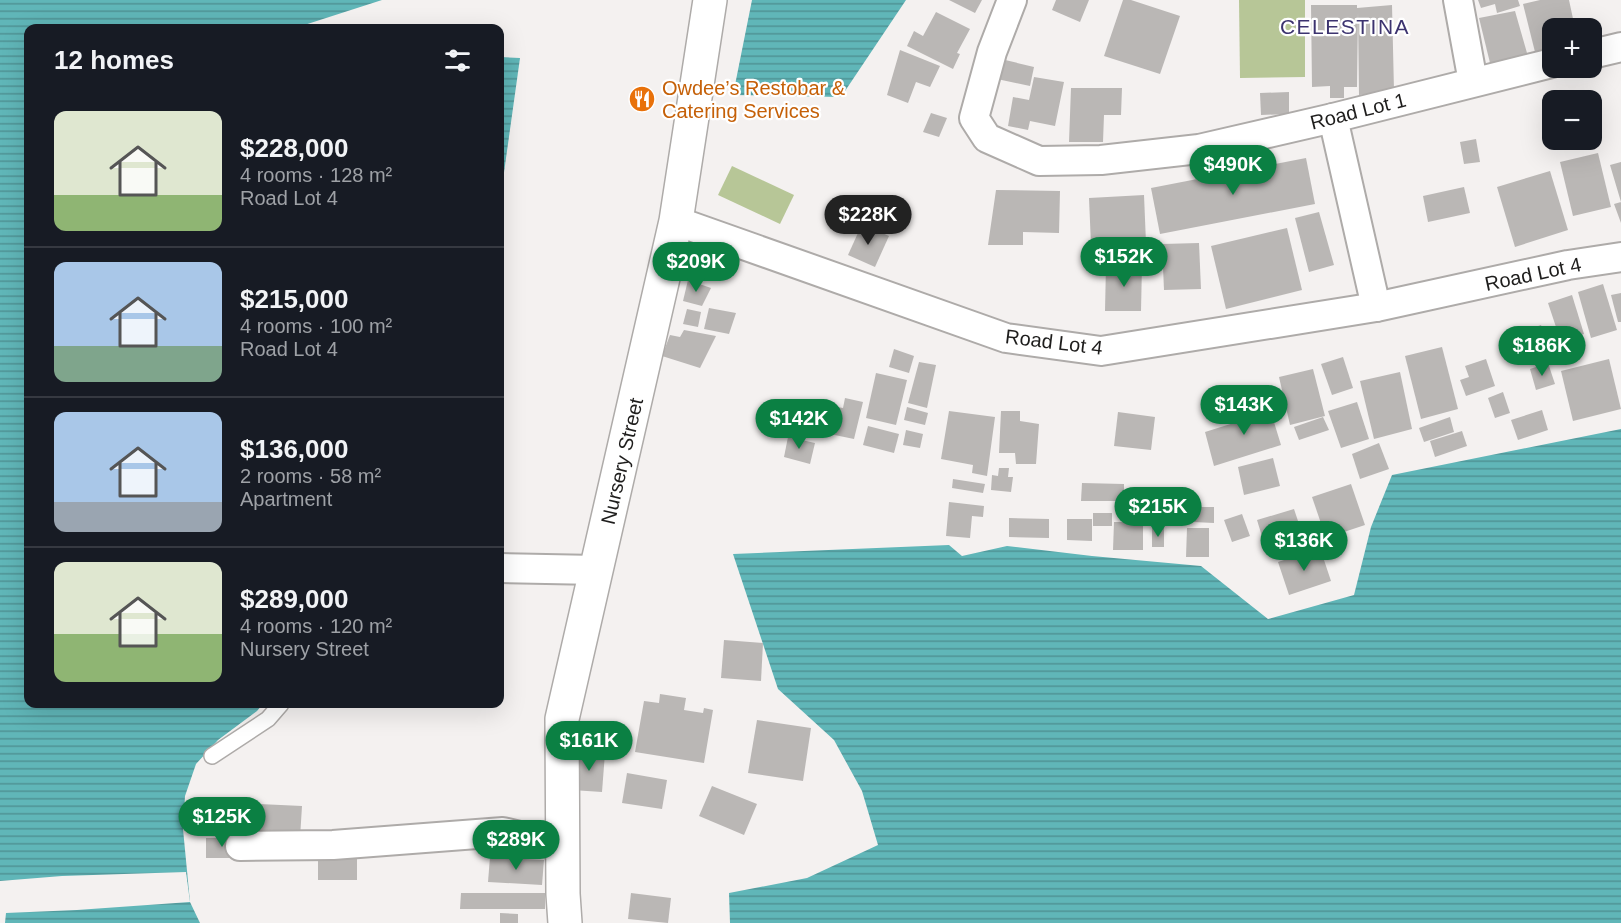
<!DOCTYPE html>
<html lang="en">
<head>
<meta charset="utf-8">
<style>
  :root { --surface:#171b24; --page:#242831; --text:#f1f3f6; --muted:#9ea1a6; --line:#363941; --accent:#0b8043 }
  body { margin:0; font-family:Arial,sans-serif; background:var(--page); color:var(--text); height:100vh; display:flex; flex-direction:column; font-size:22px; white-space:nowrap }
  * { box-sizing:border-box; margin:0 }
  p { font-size:20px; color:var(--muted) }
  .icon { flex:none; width:33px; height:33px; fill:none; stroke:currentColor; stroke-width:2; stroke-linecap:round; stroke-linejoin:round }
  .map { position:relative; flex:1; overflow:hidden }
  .drawer { position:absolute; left:24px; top:24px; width:480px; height:684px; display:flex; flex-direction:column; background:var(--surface); border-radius:12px; box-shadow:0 6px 24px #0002 }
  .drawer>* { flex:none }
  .tools { position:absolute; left:1542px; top:18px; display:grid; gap:12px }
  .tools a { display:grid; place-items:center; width:60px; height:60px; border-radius:12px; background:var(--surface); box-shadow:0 6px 24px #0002; font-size:30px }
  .price { position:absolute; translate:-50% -51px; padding:0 14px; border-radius:21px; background:var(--accent); color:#fff; font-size:20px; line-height:39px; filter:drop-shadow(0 2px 3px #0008) }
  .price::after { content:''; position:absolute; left:50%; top:36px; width:18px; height:14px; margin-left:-9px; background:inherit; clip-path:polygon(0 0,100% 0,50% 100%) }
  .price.selected { background:#222; color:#fff }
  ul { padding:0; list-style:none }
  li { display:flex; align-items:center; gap:18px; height:150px; padding:0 30px }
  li+li { border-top:2px solid var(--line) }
  li span { display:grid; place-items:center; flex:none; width:168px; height:120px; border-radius:12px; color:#555 }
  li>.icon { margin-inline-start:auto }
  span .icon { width:72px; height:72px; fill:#fffc; stroke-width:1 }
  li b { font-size:26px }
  h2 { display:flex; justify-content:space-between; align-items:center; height:72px; padding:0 30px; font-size:26px }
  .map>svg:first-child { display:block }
</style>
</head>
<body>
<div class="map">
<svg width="1621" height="923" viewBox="0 0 1621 923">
  <defs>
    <pattern id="water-rules" width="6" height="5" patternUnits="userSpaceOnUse" patternTransform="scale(1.5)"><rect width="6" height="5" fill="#60b6b8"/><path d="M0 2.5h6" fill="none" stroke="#4f9395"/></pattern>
  </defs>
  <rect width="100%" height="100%" fill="#f4f1f0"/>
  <g fill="#b7c697">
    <polygon points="1239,0 1305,0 1305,77 1240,78"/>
    <polygon points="732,166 794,195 780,224 718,195"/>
  </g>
  <g fill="url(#water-rules)">
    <polygon points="0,0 382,0 295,28 28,28 28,704 263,704 257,711 218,740 196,764 185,796 183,829 190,902 200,923 0,923"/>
    <polygon points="752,0 906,0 841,97 733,95"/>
    <polygon points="500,57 520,58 500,201"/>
    <polygon points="1621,429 1621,923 730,923 729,893 807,878 878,845 862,791 834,740 778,689 733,554 949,545 962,556 1007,546 1092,556 1201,566 1268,619 1354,595 1371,527 1392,475"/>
  </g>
  <polygon fill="#f4f1f0" points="186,872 190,902 77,910 6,913 5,923 0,923 0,881 62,876"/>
  <g fill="#bab7b5">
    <polygon points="949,0 982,0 975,13"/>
    <polygon points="1056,0 1089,0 1080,22 1052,10"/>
    <polygon points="1123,0 1131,0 1180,16 1160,74 1104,56"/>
    <polygon points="1478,0 1518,0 1520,6 1497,13 1495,4 1481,8"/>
    <polygon points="1540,0 1569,0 1575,28 1552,28 1552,52 1536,56 1523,4"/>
    <polygon points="1311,5 1357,5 1357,8 1392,5 1394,91 1359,95 1358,12 1357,87 1344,87 1344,98 1330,98 1330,86 1312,87"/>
    <polygon points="1515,11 1529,60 1491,67 1479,18"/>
    <polygon points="936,12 970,29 957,53 960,54 953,69 907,46 914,31 923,36"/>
    <polygon points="900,50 940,66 930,87 916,82 908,103 887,95"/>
    <polygon points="1001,59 1034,67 1030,86 997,79"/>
    <polygon points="1034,77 1064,82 1055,126 1030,121 1028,130 1008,126 1013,97 1029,100"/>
    <polygon points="1071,88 1122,88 1121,115 1104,115 1103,142 1069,142"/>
    <polygon points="1289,92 1289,114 1261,115 1260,93"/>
    <polygon points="931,113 947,118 939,137 923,132"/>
    <polygon points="1476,139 1480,162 1464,164 1460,142"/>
    <polygon points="1598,153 1611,207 1573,216 1560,162"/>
    <polygon points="1306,158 1315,204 1160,234 1151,188"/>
    <polygon points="1621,162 1621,223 1614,204 1621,202 1610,165"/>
    <polygon points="1550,171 1568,230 1515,247 1497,187"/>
    <polygon points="1464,187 1470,213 1428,222 1423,196"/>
    <polygon points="996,190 1060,191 1059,233 1023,232 1023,245 988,245"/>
    <polygon points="1144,195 1146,243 1091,245 1089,198"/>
    <polygon points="1319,212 1334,265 1309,272 1295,218"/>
    <polygon points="862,224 889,236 875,267 848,255"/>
    <polygon points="1287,228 1302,290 1226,309 1211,246"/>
    <polygon points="1199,243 1201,289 1164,290 1162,244"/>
    <polygon points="1106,265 1142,265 1141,311 1105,311"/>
    <polygon points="688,280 711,288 702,306 683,301"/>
    <polygon points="1603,284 1617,330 1591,338 1578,292"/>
    <polygon points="1621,293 1621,322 1618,322 1611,295"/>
    <polygon points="1572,295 1584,334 1561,342 1548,303"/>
    <polygon points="709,308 736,313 729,334 704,329"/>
    <polygon points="687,309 701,312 698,327 683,324"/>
    <polygon points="1541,325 1552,356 1528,364 1518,333"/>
    <polygon points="684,330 716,336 700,368 662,356 670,335 680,337"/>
    <polygon points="1442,347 1458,409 1421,419 1405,356"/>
    <polygon points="894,349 914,356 909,373 889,367"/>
    <polygon points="1343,357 1353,388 1332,395 1321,364"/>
    <polygon points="1486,359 1495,386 1466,396 1460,380 1469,377 1465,366"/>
    <polygon points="1609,359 1621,409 1573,421 1561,371"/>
    <polygon points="919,362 936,365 927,408 908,403"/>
    <polygon points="1548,363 1555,384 1536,390 1530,369"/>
    <polygon points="1313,369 1325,416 1290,425 1279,377"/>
    <polygon points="1400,372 1412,429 1374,439 1360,381"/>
    <polygon points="876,373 907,380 896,425 866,418"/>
    <polygon points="1503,392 1510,413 1495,418 1488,398"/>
    <polygon points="1266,396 1281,445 1214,466 1205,432 1256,416 1252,401"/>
    <polygon points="845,398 863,402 854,439 825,433 831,406 843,408"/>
    <polygon points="1357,402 1369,439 1341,448 1328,411"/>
    <polygon points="907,407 928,413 925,425 904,420"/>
    <polygon points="1542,410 1548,430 1518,440 1511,420"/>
    <polygon points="949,411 995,417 987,476 972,473 973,465 941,459"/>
    <polygon points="1001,411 1020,411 1020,421 1039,424 1036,464 1016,464 1015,453 999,453"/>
    <polygon points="1118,412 1155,417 1151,450 1114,446"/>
    <polygon points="1323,417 1329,430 1299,440 1294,427"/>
    <polygon points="1450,417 1454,432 1424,442 1419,428"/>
    <polygon points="868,426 899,434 894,453 863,445"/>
    <polygon points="906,430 923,434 920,448 903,445"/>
    <polygon points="1462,431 1467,446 1435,457 1430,441"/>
    <polygon points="788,437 815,443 810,464 784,457"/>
    <polygon points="1379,443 1389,469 1360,479 1352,454"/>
    <polygon points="1273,458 1280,486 1244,495 1238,467"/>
    <polygon points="999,468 1009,468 1008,477 1013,477 1011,492 991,490 992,475 998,476"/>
    <polygon points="953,479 985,484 983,493 952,488"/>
    <polygon points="1082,483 1124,484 1124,501 1081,501"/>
    <polygon points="1351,484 1365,525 1326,538 1312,497"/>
    <polygon points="1164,501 1182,502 1182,520 1163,520"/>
    <polygon points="949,502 984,506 983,517 972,516 970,538 946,536"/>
    <polygon points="1193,507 1214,507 1214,523 1193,522"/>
    <polygon points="1294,509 1301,530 1264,543 1257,520"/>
    <rect x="1093" y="513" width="19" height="13"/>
    <polygon points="1242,514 1250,536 1232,542 1224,520"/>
    <polygon points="1009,518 1049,519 1049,538 1009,537"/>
    <polygon points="1067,519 1092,519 1092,541 1067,540"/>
    <polygon points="1114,522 1143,522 1143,550 1113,550"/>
    <rect x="1152" y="528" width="12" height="19"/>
    <polygon points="1187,528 1209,528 1209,557 1186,557"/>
    <polygon points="1320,548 1331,581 1289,595 1278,562"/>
    <polygon points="724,640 763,643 761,681 721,678"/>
    <polygon points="660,694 686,698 684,710 703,713 704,708 713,710 704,763 635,752 644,701 659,703"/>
    <polygon points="757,720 811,728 803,781 748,773"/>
    <polygon points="575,751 605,753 602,792 572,790"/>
    <polygon points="627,773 667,780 662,809 622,803"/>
    <polygon points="712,786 757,804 744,835 699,816"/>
    <polygon points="241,803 302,806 300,838 239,835"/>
    <rect x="206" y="838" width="31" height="20"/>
    <rect x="318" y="855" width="39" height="25"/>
    <polygon points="490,857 544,860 542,885 488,882"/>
    <polygon points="461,893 545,893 545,909 460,909"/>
    <polygon points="631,893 671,898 668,923 628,919"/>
    <polygon points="500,913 518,914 518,923 500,923"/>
  </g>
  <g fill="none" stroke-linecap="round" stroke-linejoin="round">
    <defs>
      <polyline id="lane" points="212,756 268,719 281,704"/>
      <g id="street">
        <polyline points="1012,0 992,52 974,118 987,138 1039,161 1101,160 1199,149 1333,118 1552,63"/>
        <polyline points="1458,0 1473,82"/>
        <polyline points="1592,54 1621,47"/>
        <polyline points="1333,118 1376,307"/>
        <polyline points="676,221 1006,338 1101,351 1376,307 1568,265 1621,257"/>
        <polyline points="500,568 597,570"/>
        <polyline points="240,846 333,845 503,832 562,846"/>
      </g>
      <polyline id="secondary" points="565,923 563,894 562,719 676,221 710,0"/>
    </defs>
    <use href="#lane" stroke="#aeaba9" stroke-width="18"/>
    <use href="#street" stroke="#aeaba9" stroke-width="32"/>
    <use href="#secondary" stroke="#aeaba9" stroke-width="36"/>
    <use href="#lane" stroke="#fff" stroke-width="15"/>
    <use href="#street" stroke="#fff" stroke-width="28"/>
    <use href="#secondary" stroke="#fff" stroke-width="33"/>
  </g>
  <defs>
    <symbol id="restaurant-disc" viewBox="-11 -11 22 22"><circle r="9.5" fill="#e8710a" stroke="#fff"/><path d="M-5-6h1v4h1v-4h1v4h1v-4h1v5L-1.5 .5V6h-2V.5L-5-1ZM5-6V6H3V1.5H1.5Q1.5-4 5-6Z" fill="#fff"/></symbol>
  </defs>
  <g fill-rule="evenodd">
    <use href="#restaurant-disc" x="627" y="84" width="30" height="30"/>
  </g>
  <g text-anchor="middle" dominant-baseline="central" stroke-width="4.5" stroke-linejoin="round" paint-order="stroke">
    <g font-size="20" fill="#c56008" stroke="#fff" text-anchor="start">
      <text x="662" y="88">Owdee’s Restobar &amp;<tspan x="662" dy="23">Catering Services</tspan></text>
    </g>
    <g font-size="20" fill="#1e1d1c" stroke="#fff">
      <text transform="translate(1358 111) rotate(-14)">Road Lot 1</text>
      <text transform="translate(1533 274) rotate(-12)">Road Lot 4</text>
      <text transform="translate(1054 342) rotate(7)">Road Lot 4</text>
      <text transform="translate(622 461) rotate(-77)">Nursery Street</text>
    </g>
    <g font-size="21" letter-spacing="1.5" fill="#3c336f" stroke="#fff">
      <text x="1345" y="26">CELESTINA</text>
    </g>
  </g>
</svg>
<div class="tools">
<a>+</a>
<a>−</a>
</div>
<b class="price" style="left:1233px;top:196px">$490K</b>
<b class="price selected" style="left:868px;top:246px">$228K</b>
<b class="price" style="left:1124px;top:288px">$152K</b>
<b class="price" style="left:696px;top:293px">$209K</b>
<b class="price" style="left:1542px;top:377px">$186K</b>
<b class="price" style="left:1244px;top:436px">$143K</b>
<b class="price" style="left:799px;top:450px">$142K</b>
<b class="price" style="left:1158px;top:538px">$215K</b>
<b class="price" style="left:1304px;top:572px">$136K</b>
<b class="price" style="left:589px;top:772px">$161K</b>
<b class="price" style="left:222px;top:848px">$125K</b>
<b class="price" style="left:516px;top:871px">$289K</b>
<section class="drawer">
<h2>12 homes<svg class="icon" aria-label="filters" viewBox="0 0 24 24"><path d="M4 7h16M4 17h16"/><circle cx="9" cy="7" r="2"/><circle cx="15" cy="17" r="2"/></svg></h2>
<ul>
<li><span style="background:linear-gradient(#dfe7d0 70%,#8fb573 0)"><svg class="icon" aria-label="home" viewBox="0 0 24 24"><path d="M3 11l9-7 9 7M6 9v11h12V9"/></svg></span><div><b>$228,000</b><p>4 rooms · 128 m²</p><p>Road Lot 4</p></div></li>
<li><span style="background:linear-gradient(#a9c7e8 70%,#7fa58c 0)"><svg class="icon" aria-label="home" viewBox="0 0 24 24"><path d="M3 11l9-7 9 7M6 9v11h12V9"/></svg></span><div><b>$215,000</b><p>4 rooms · 100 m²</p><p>Road Lot 4</p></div></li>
<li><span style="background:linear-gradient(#a9c7e8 75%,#9aa5b1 0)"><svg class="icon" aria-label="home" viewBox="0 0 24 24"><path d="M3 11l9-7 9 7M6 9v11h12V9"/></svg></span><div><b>$136,000</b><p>2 rooms · 58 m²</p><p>Apartment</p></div></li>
<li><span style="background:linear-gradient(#dfe7d0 60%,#8fb573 0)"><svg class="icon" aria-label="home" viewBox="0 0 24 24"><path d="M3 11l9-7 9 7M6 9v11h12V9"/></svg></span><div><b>$289,000</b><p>4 rooms · 120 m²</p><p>Nursery Street</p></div></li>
</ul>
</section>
</div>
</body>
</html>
